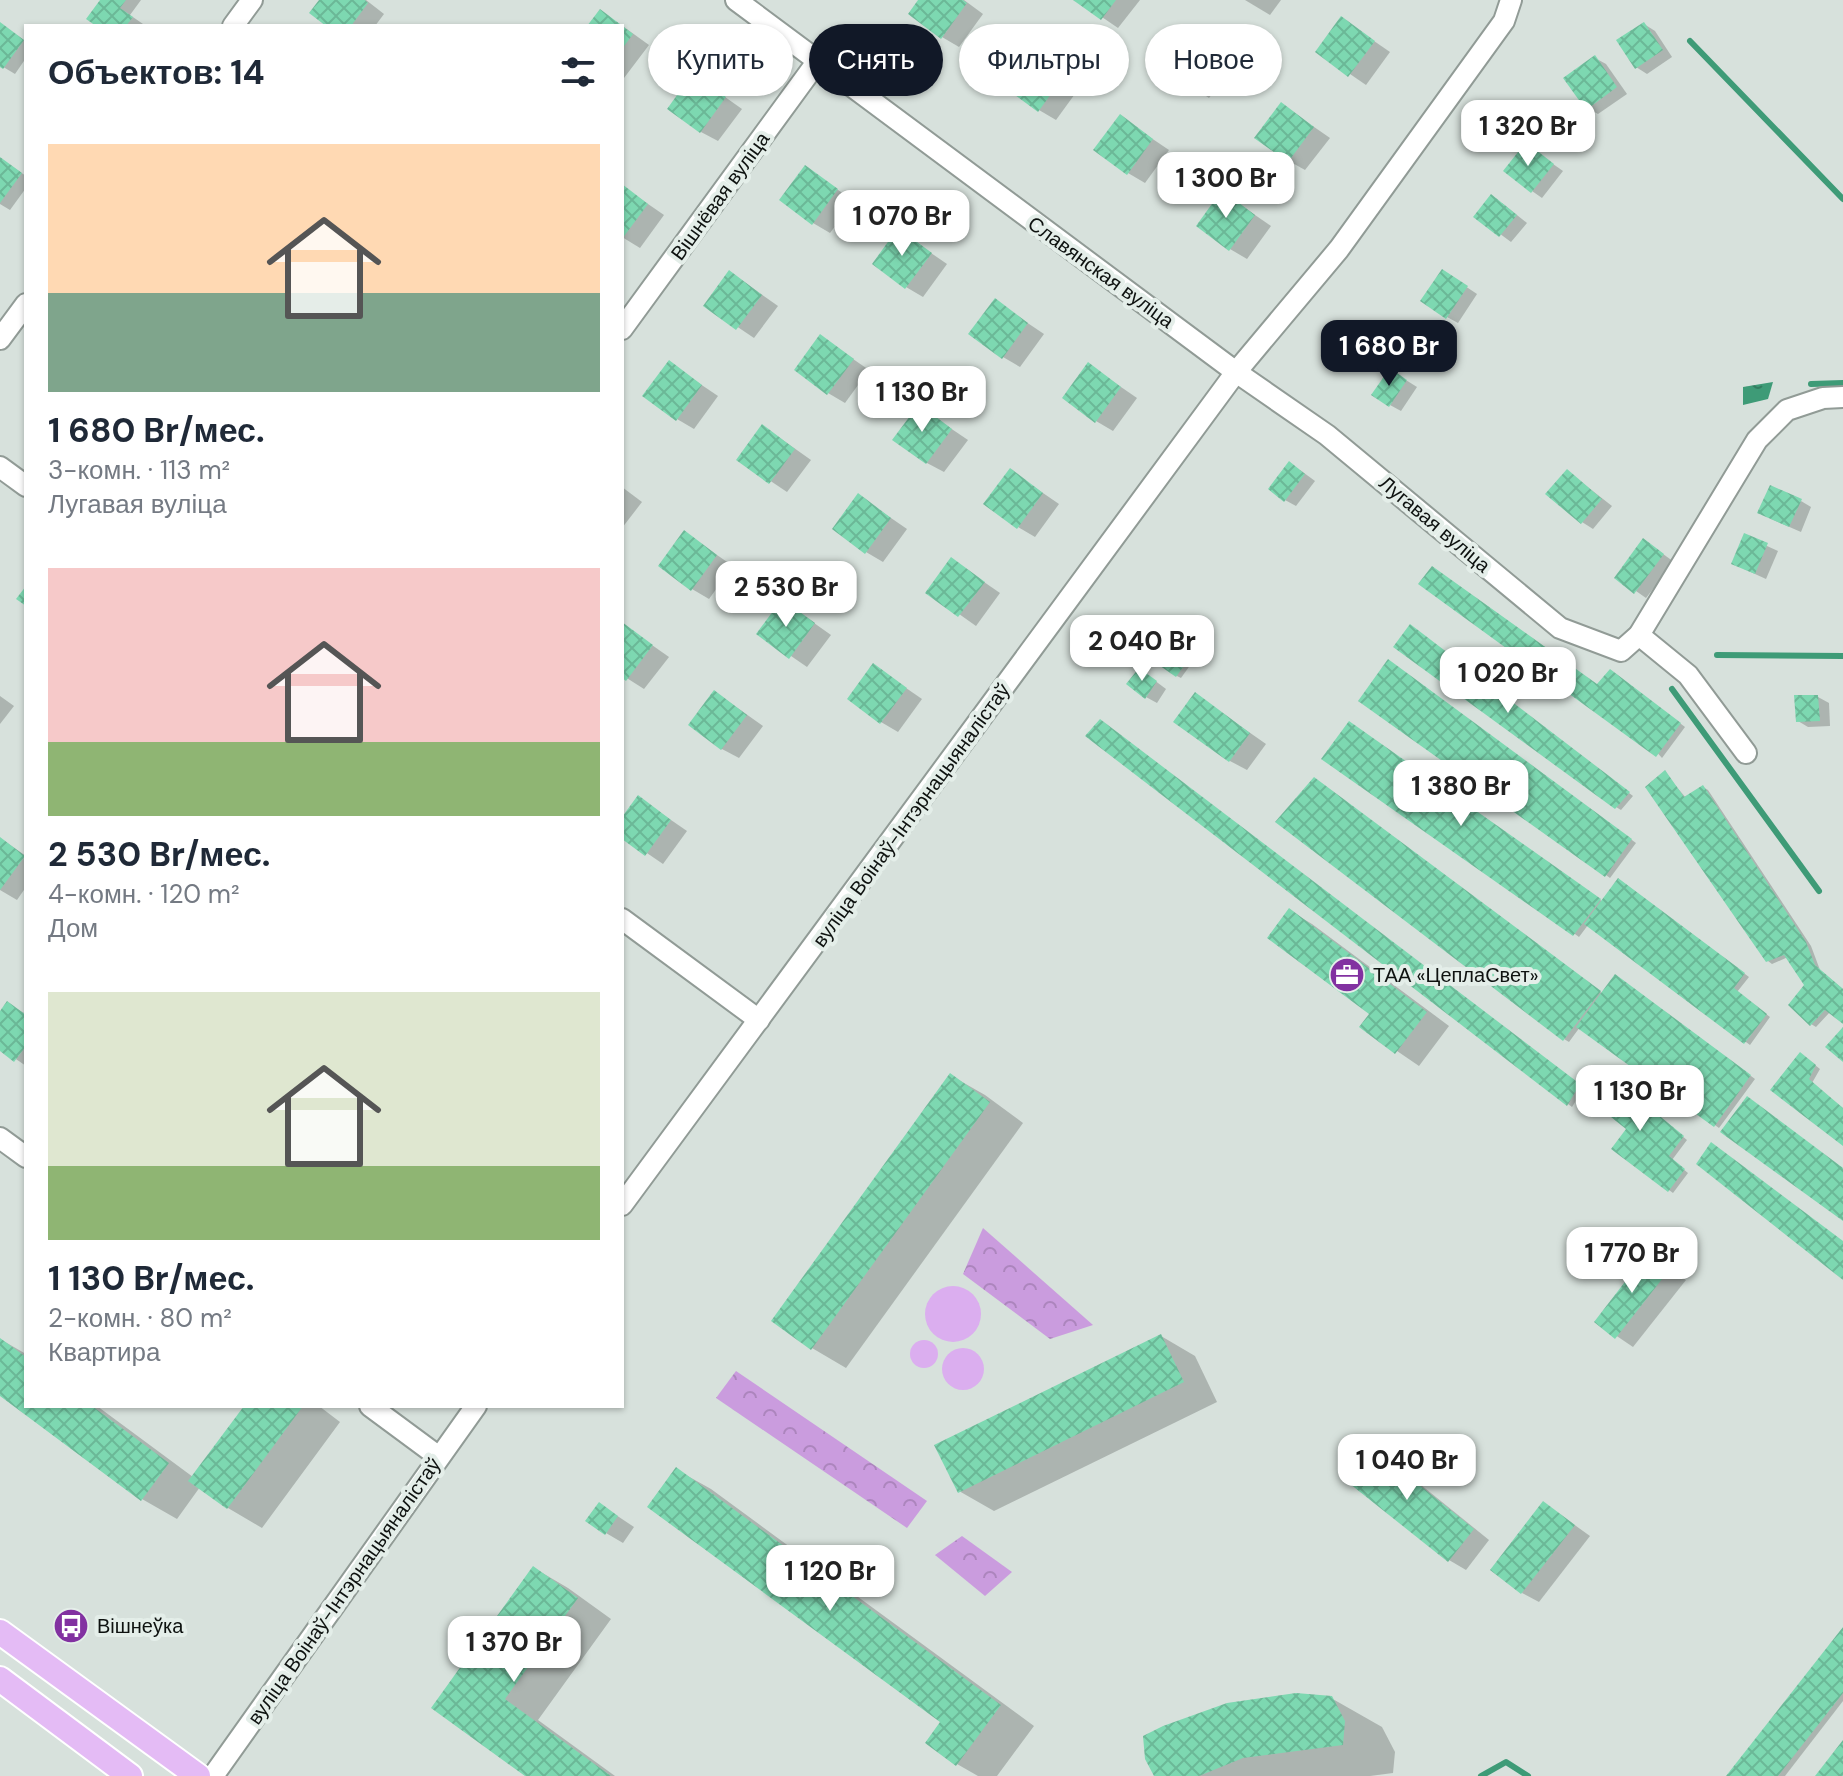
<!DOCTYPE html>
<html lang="ru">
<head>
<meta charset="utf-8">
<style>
  :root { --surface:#fff; --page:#f6f6f7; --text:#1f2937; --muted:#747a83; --accent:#111827 }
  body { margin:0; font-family:"DM Sans",sans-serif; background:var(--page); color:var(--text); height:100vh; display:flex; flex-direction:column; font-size:30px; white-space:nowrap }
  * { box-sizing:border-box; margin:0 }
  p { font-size:26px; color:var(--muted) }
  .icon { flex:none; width:44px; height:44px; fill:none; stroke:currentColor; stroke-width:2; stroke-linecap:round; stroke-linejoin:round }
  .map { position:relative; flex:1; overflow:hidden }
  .drawer { position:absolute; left:24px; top:24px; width:600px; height:1384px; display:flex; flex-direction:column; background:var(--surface); border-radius:0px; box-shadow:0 2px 6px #0004 }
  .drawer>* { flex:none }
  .banner { position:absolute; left:648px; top:24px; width:760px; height:72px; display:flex; gap:16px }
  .price { position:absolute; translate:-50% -68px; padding:0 18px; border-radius:16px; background:#fff; color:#222; font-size:26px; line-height:52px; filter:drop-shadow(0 2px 4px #0008) }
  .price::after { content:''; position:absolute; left:50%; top:48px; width:24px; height:18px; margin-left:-12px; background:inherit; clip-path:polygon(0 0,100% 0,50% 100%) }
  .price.active { background:var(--accent); color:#fff }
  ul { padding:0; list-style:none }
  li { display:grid; align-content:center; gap:16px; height:424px; padding:0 24px }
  li span { display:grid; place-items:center; height:248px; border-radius:0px; color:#555 }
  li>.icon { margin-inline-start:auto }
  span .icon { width:144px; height:144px; fill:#fffc; stroke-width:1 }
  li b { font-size:34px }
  h2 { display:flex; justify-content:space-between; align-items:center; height:96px; padding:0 24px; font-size:34px }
  .chip { padding:0 28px; border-radius:36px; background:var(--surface); box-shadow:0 2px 6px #0004; font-size:28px; line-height:72px }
  .chip.active { background:var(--accent); color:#fff }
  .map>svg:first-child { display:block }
</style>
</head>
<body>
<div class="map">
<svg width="1843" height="1776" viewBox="0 0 1843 1776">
  <defs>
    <pattern id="forest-crowns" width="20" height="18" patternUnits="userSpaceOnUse" patternTransform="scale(2)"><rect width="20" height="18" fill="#ca9cde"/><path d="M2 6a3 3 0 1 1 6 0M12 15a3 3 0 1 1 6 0" fill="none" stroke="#ac85bd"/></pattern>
    <pattern id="water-ripples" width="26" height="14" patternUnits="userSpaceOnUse" patternTransform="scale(2)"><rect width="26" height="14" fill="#3e9b77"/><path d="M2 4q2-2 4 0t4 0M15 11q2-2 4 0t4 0" fill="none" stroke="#327d60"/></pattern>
    <pattern id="building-cross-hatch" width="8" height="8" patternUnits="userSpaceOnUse" patternTransform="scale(2)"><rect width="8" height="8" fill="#7dd8b1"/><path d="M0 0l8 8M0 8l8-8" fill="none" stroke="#6bb897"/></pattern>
  </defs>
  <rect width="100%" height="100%" fill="#d7e1dc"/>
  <g fill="url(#forest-crowns)">
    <polygon points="983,1228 1093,1325 1050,1339 963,1274"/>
    <polygon points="736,1371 927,1501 907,1528 716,1398"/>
    <polygon points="962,1536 1012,1572 985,1596 935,1555"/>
  </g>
  <g fill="#dbaeef">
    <circle cx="953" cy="1314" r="28"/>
    <circle cx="924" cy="1354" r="14"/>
    <circle cx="963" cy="1369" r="21"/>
  </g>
  <polygon fill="url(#water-ripples)" points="1773,382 1768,399 1743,405 1743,387"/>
  <g fill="#0003">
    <polygon points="103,0 141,0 130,15 143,24 99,26"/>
    <polygon points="321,0 366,0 384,14 375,26 329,26"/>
    <polygon points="920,0 964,0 983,14 959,47 942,37"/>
    <polygon points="1077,0 1140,0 1118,28"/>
    <polygon points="1245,0 1281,0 1270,15"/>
    <polygon points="600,12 617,22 649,45 624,78 622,76 622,26 590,26"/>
    <polygon points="1342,19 1390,52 1366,85 1318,52"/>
    <polygon points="0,23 26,42 26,58 15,74 0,65"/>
    <polygon points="1644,24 1655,31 1672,57 1647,74 1636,67"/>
    <polygon points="1185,32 1233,66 1209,98 1161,65"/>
    <polygon points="1032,54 1080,87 1056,120 1039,110"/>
    <polygon points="1595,58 1606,64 1627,94 1598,114 1587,108"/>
    <polygon points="694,75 742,109 718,141 701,132"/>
    <polygon points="1281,104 1330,138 1305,170 1289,161"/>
    <polygon points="1120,117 1169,150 1145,183 1128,173"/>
    <polygon points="1526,145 1563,171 1542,198 1532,191"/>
    <polygon points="0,158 26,176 26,188 10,210 0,204"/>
    <polygon points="805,167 854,201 830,233 813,223"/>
    <polygon points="622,186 664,215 640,248 622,237"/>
    <polygon points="1223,193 1271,226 1247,259 1230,249"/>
    <polygon points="1502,203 1527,223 1511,242 1476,216"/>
    <polygon points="899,231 947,264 923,297 906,287"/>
    <polygon points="730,272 778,306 754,338 705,305"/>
    <polygon points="1453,278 1477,294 1458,323 1447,317"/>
    <polygon points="995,301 1044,334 1020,367 1003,357"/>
    <polygon points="821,337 869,370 845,403 828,393"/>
    <polygon points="669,363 718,396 694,429 677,419"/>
    <polygon points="1089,365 1137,398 1113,431 1096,421"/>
    <polygon points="1401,377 1417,387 1401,411 1390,405"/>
    <polygon points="919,407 968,440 944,472 927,463"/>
    <polygon points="763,426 811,460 787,492 738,459"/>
    <polygon points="1300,470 1315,481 1296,506 1285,500"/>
    <polygon points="1011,471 1059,504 1035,537 1018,527"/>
    <polygon points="1567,471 1612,506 1593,529 1582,522"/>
    <polygon points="622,487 642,502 622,528"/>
    <polygon points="859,496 907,529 883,562 866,552"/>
    <polygon points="1801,501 1811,507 1801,532 1771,519"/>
    <polygon points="685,533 733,566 709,599 692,589"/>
    <polygon points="1745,536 1778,551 1766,579 1744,569"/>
    <polygon points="1644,540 1674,562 1646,598 1616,577"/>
    <polygon points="952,560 1000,593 976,626 928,592"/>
    <polygon points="783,601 831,635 807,667 759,634"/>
    <polygon points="622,624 669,657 644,689 622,675"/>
    <polygon points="1415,629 1633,796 1621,810 1616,807"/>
    <polygon points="1166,647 1191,664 1181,678 1177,676"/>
    <polygon points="1393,664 1636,843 1610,878 1606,875"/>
    <polygon points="874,666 922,699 898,732 881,722"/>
    <polygon points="1615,674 1685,727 1662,758 1598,686"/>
    <polygon points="1150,677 1166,689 1157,703 1146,697"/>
    <polygon points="715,692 763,726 739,758 722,749"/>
    <polygon points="1196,695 1266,744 1247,770 1230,761"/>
    <polygon points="0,696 14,706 0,724"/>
    <polygon points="1818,697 1829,703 1830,726 1808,727 1798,721"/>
    <polygon points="1105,725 1584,1088 1572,1107 1568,1104"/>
    <polygon points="1354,726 1603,902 1623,883 1749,977 1737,992 1770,1017 1750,1045 1588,925 1579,937 1575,934 1324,759"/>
    <polygon points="1665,773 1686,798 1703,787 1708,790 1811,946 1820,970 1843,989 1843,1022 1830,1012 1816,1027 1811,1024 1806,985 1788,957 1772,964 1768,961"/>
    <polygon points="1319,782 1603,994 1620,979 1755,1079 1719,1128 1580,1027 1569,1042 1564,1039"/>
    <polygon points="639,798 687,831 663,864 622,836 622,820"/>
    <polygon points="0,838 26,856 26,887 17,900 0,890"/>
    <polygon points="1290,911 1312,924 1449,1026 1419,1066 1362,1027 1372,1013"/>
    <polygon points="8,1004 26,1014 26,1066 0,1048 0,1014"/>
    <polygon points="1805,1057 1820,1069 1812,1083 1843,1109 1843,1143 1773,1089"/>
    <polygon points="950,1075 985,1095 1023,1123 846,1368 812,1348"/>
    <polygon points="1611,1078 1687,1140 1672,1160 1688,1173 1673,1193 1669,1190 1628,1129"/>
    <polygon points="1649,1254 1686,1280 1633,1347 1596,1322"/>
    <polygon points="1161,1336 1195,1356 1217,1402 994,1511 959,1491"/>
    <polygon points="0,1339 26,1354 26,1406 97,1406 193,1477 246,1406 319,1406 340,1422 262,1528 228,1508 200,1487 177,1519 142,1499 0,1394"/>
    <polygon points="1367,1446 1384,1455 1489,1540 1466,1570 1449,1560"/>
    <polygon points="677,1470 711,1489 1034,1726 997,1776 978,1776 957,1764 943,1721"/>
    <polygon points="1544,1503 1590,1536 1539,1602 1522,1593"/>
    <polygon points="616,1515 634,1527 623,1543 606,1533"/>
    <polygon points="534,1568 568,1588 611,1619 538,1720 615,1776 529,1776 434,1707"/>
    <polygon points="1843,1630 1843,1701 1785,1776 1729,1776"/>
    <polygon points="1331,1698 1382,1727 1395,1752 1393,1773 1370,1776 1157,1776"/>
  </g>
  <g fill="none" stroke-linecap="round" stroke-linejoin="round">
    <g stroke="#3e9b77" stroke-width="6">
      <polyline points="1690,41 1843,199"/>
      <polyline points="1811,384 1843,383"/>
      <polyline points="1717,655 1843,656"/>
      <polyline points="1672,689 1819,891"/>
      <polyline points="1481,1776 1506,1762 1528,1776"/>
    </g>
  </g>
  <g fill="url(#building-cross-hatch)">
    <polygon points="100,0 126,0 120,8 133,17 126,26 96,26 86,19"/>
    <polygon points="319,0 365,0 368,3 351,26 326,26 309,13"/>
    <polygon points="918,0 963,0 967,3 941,39 908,14"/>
    <polygon points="1073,0 1116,0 1101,20"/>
    <polygon points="600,9 633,34 622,49 622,26 587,26"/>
    <polygon points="1341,16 1375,41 1348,77 1315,52"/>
    <polygon points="0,22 24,40 3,69 0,67"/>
    <polygon points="1644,22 1663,50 1635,69 1616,40"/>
    <polygon points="1184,30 1218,54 1191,90 1158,66"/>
    <polygon points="1031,51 1064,76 1038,112 1004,87"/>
    <polygon points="1595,55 1617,87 1586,110 1563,78"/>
    <polygon points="693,73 726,97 700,133 667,109"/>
    <polygon points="1281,102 1314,127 1288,162 1254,138"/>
    <polygon points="1120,114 1153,139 1127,175 1093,150"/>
    <polygon points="1526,142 1554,164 1531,193 1503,171"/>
    <polygon points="0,157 22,173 0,203"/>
    <polygon points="805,165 838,189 812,225 779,200"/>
    <polygon points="622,184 648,204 622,239"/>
    <polygon points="1222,190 1255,215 1229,251 1196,226"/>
    <polygon points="1491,194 1517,215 1499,237 1473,217"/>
    <polygon points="898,228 932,253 905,289 872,264"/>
    <polygon points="1442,269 1468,286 1446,319 1420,301"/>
    <polygon points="729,270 762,295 736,330 703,306"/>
    <polygon points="995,298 1028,323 1002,359 968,334"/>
    <polygon points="820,334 854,359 827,395 794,370"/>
    <polygon points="669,360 702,385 676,421 642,396"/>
    <polygon points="1088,362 1121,387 1095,423 1062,398"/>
    <polygon points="1390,368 1407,380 1389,407 1371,395"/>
    <polygon points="919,404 952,429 926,464 892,440"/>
    <polygon points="762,424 795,449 769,484 736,460"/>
    <polygon points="1289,461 1305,474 1284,502 1268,489"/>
    <polygon points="1010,468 1043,493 1017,529 983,504"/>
    <polygon points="1567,469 1602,499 1581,524 1545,494"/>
    <polygon points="1770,485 1802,499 1789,527 1757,513"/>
    <polygon points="858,493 891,518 865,554 832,529"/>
    <polygon points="684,530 717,555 691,591 658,566"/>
    <polygon points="1744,533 1768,543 1755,574 1731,564"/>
    <polygon points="1643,538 1664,554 1634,594 1614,578"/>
    <polygon points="951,557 985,582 958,617 925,593"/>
    <polygon points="1432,566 1597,684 1610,669 1681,723 1656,757 1418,584"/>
    <polygon points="26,586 26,606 16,599"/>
    <polygon points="782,599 815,623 789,659 756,634"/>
    <polygon points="622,622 653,645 626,681 622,678"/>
    <polygon points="1410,624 1630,792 1615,809 1393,647"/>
    <polygon points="1166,644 1188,660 1176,677 1153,661"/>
    <polygon points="1388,659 1632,839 1605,877 1358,701"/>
    <polygon points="873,663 907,688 880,724 847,699"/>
    <polygon points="1139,668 1157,681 1145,699 1126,684"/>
    <polygon points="714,690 747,715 721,750 688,725"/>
    <polygon points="1195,692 1250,733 1229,762 1173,722"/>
    <polygon points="1794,695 1818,695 1820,721 1796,722"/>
    <polygon points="1100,719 1580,1084 1567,1106 1085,736"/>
    <polygon points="1349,721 1601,899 1573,936 1321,759"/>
    <polygon points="1665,770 1684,797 1703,785 1806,942 1815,965 1843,989 1843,1024 1825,1010 1810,1026 1788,1005 1804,985 1784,955 1766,962 1645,787"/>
    <polygon points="1314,777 1601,991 1563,1041 1275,822"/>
    <polygon points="638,795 671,820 645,856 622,839 622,817"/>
    <polygon points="0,837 25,856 0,890"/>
    <polygon points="1618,878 1745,973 1734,988 1767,1014 1744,1044 1584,924"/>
    <polygon points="1289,908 1427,1012 1395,1054 1359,1027 1369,1014 1267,938"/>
    <polygon points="1615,974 1751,1075 1714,1127 1576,1027"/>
    <polygon points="7,1001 26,1015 26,1046 14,1062 0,1051 0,1011"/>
    <polygon points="1843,1027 1843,1062 1825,1047"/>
    <polygon points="1800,1052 1816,1065 1809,1079 1843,1108 1843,1146 1770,1090"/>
    <polygon points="1606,1072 1684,1136 1669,1156 1685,1169 1668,1192 1611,1149 1626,1129 1587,1098"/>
    <polygon points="950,1073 990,1102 811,1350 771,1321"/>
    <polygon points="1747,1096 1843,1168 1843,1221 1720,1132"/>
    <polygon points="1711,1142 1843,1241 1843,1280 1696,1164"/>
    <polygon points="1648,1252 1670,1269 1615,1339 1594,1322"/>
    <polygon points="1161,1334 1184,1382 958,1493 934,1445"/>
    <polygon points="0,1338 26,1357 26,1406 92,1406 169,1463 141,1501 0,1396"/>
    <polygon points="244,1406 303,1406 227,1509 188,1481"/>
    <polygon points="1367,1443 1474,1529 1448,1562 1340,1476"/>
    <polygon points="676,1467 1001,1705 956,1766 925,1743 940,1722 647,1507"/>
    <polygon points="1543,1501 1575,1525 1521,1594 1490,1570"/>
    <polygon points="599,1502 618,1516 605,1535 585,1521"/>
    <polygon points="533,1566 578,1598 505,1699 611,1776 525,1776 431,1708"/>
    <polygon points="1843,1627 1843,1693 1778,1776 1726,1776"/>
    <polygon points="1296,1693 1332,1696 1345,1721 1343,1745 1243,1758 1199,1776 1154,1776 1145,1759 1143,1736 1163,1726 1227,1703"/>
    <polygon points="1843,1740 1843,1776 1815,1776"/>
  </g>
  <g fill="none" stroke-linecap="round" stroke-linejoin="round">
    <defs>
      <g id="minor">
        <polyline points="736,0 1236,372 1327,435 1560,628 1621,651 1639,635 1757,440 1787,410 1823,398 1843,397"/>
        <polyline points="233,26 252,0"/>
        <polyline points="622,329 817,62"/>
        <polyline points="0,339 26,304"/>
        <polyline points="0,467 26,486"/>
        <polyline points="1639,635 1688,675 1746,753"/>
        <polyline points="622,919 759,1020"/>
        <polyline points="0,1138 26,1157"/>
        <polyline points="622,1205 1236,372 1339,249 1504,21 1511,0"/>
        <polyline points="370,1406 439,1457"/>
        <polyline points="213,1776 476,1406"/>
      </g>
      <g id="major">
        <polyline points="0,1632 198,1776"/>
        <polyline points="0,1679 130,1776"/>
      </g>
    </defs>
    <use href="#minor" stroke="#919b96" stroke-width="24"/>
    <use href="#major" stroke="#fff" stroke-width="28"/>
    <use href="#minor" stroke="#fff" stroke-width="20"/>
    <use href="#major" stroke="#e4bbf5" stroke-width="24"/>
  </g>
  <defs>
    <symbol id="office-disc" viewBox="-11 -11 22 22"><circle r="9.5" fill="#8231a1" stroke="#e4eee9"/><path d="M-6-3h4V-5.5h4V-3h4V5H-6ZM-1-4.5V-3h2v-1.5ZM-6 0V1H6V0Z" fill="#fff"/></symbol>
    <symbol id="bus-disc" viewBox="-11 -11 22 22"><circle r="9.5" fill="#8231a1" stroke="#e4eee9"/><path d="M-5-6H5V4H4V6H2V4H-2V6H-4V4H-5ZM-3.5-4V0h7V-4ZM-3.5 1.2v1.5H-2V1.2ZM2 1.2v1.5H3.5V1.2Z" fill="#fff"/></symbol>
  </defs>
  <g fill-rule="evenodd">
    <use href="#office-disc" x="1327" y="955" width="40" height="40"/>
    <use href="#bus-disc" x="51" y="1606" width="40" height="40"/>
  </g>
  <g text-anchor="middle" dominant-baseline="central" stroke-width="8" stroke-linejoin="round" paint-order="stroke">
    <g font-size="20" fill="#0e1210" stroke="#e4eee9">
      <text transform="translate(720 196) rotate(-54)">Вішнёвая вуліца</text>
      <text transform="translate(1101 272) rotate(36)">Славянская вуліца</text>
      <text transform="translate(1435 524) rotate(40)">Лугавая вуліца</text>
      <text transform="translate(911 815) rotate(-54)">вуліца Воінаў-Інтэрнацыяналістаў</text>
      <text transform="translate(344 1591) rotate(-55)">вуліца Воінаў-Інтэрнацыяналістаў</text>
    </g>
    <g font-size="20" fill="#0e1210" stroke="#e4eee9" text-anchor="start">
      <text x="1373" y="975">ТАА «ЦеплаСвет»</text>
      <text x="97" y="1626">Вішнеўка</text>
    </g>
  </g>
</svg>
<b class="price" style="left:1528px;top:168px">1 320 Br</b>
<b class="price" style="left:1226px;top:220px">1 300 Br</b>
<b class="price" style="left:902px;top:258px">1 070 Br</b>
<b class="price active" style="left:1389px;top:388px">1 680 Br</b>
<b class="price" style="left:922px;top:434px">1 130 Br</b>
<b class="price" style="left:786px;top:629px">2 530 Br</b>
<b class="price" style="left:1142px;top:683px">2 040 Br</b>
<b class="price" style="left:1508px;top:715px">1 020 Br</b>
<b class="price" style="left:1461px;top:828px">1 380 Br</b>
<b class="price" style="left:1640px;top:1133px">1 130 Br</b>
<b class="price" style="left:1632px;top:1295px">1 770 Br</b>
<b class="price" style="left:1407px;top:1502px">1 040 Br</b>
<b class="price" style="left:830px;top:1613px">1 120 Br</b>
<b class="price" style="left:514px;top:1684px">1 370 Br</b>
<div class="banner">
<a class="chip">Купить</a>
<a class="chip active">Снять</a>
<a class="chip">Фильтры</a>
<a class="chip">Новое</a>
</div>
<section class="drawer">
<h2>Объектов: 14<svg class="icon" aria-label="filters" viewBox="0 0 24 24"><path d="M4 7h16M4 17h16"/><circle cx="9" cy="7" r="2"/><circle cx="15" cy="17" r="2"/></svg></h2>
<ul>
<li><span style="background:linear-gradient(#ffd9b3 60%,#7fa58c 0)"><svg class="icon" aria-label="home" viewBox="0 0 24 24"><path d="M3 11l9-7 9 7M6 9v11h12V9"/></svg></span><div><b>1 680 Br/мес.</b><p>3-комн. · 113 m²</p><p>Лугавая вуліца</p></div></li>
<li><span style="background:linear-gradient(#f6c9c9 70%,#8fb573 0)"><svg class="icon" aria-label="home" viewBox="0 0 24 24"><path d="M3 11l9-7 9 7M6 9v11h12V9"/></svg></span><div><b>2 530 Br/мес.</b><p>4-комн. · 120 m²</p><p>Дом</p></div></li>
<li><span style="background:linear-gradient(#dfe7d0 70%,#8fb573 0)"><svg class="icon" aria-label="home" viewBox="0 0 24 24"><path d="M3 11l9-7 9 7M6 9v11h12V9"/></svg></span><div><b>1 130 Br/мес.</b><p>2-комн. · 80 m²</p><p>Квартира</p></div></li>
</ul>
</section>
</div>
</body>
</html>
